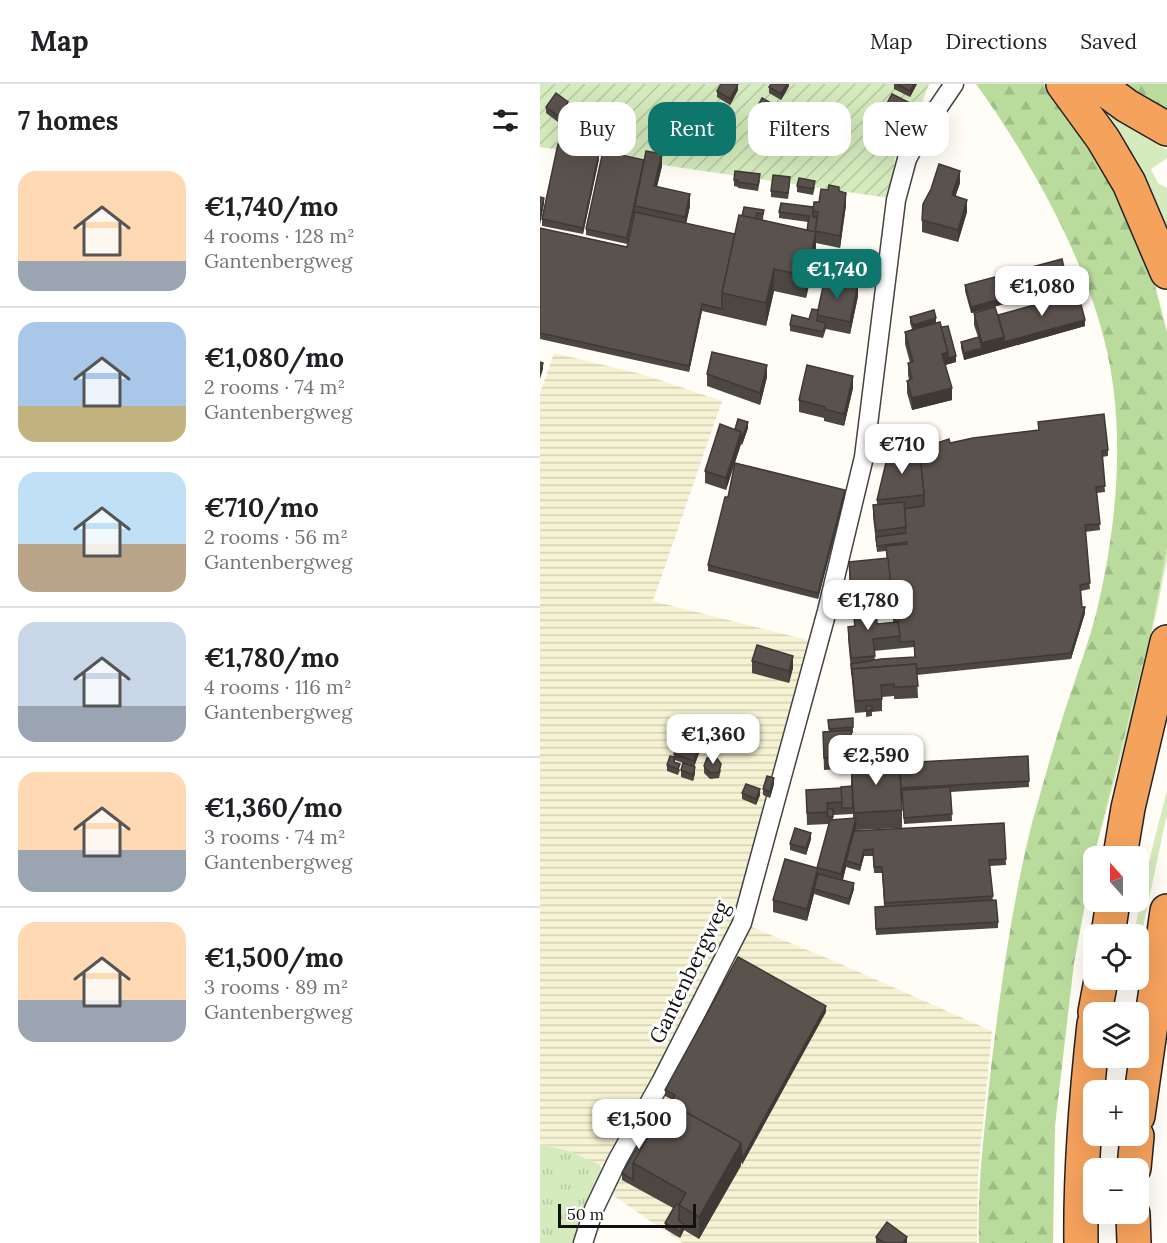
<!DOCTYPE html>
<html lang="en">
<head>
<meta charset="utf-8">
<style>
  :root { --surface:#fff; --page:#f2f2f2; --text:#202124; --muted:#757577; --line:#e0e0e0; --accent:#0f766e }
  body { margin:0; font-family:Lora,serif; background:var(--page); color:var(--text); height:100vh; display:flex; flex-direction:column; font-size:22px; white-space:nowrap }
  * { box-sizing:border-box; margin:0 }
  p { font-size:20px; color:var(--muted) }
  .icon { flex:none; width:33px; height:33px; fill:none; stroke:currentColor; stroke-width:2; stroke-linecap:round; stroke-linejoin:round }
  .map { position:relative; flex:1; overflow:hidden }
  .drawer { display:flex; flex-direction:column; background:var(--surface); width:540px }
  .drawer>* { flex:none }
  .top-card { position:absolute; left:18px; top:18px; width:519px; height:54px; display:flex; gap:12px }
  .needle { width:39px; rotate:339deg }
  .fabs { position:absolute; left:543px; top:762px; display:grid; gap:12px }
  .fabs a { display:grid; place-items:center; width:66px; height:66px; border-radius:12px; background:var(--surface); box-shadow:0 6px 24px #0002; font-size:30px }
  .scale { position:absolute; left:18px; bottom:15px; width:138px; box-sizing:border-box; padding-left:6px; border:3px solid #111; border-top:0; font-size:16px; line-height:21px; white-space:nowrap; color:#111; -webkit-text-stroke:4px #fff; paint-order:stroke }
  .price { position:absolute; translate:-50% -51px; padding:0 14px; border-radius:12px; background:#fff; color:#222; font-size:20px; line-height:39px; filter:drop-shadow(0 2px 3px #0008) }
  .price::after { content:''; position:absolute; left:50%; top:36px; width:18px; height:14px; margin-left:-9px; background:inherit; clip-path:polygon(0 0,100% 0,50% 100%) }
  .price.active { background:var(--accent); color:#fff }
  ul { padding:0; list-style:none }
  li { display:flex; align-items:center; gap:18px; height:150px; padding:0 18px }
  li+li { border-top:2px solid var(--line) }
  li span { display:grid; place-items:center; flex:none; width:168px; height:120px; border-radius:18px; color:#555 }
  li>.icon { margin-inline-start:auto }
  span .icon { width:72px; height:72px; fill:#fffc; stroke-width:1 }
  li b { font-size:26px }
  h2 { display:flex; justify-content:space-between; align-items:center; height:72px; padding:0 18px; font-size:26px }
  .pill { padding:0 21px; border-radius:18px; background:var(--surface); box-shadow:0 6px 24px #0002; font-size:21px; line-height:54px }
  .pill.active { background:var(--accent); color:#fff }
  header { display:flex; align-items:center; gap:36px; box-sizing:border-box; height:84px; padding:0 30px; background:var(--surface); border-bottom:2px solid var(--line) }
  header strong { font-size:28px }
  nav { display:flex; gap:33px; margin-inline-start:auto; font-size:21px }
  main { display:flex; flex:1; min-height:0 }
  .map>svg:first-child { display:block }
</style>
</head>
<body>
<header>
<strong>Map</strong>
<nav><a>Map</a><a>Directions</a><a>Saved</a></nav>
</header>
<main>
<section class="drawer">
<h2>7 homes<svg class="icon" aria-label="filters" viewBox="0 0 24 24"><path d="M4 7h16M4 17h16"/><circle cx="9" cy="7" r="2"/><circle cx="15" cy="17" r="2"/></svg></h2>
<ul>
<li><span style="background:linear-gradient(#ffd9b3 75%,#9aa5b1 0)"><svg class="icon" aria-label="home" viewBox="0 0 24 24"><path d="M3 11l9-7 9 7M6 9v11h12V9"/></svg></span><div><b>€1,740/mo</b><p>4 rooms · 128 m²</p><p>Gantenbergweg</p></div></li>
<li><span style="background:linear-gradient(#a9c7e8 70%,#c2b280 0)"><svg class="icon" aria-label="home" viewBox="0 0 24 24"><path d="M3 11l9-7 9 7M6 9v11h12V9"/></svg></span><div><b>€1,080/mo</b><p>2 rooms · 74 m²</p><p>Gantenbergweg</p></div></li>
<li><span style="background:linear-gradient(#bfe0f5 60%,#b9a48a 0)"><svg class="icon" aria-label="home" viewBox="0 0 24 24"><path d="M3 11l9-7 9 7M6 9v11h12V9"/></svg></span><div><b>€710/mo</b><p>2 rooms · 56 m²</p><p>Gantenbergweg</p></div></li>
<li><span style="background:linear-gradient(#c9d6e8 70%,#9aa5b1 0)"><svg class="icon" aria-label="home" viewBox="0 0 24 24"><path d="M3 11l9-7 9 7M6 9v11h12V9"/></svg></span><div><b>€1,780/mo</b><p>4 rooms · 116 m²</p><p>Gantenbergweg</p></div></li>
<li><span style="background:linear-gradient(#ffd9b3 65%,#9aa5b1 0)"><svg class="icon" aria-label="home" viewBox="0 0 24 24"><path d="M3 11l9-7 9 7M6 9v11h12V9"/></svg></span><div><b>€1,360/mo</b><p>3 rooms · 74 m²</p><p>Gantenbergweg</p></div></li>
<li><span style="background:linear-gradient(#ffd9b3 65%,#9aa5b1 0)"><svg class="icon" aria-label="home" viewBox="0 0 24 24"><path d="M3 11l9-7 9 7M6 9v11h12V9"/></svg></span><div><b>€1,500/mo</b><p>3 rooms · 89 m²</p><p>Gantenbergweg</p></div></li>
</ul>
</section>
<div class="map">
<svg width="627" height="1159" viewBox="0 0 627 1159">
  <defs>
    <pattern id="farmland-rules" width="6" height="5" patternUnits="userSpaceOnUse" patternTransform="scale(1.5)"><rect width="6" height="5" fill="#f6f3d4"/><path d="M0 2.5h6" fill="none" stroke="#d2cfb5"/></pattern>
    <pattern id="forest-firs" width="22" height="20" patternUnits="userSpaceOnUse" patternTransform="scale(1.5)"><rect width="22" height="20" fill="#b9dc9c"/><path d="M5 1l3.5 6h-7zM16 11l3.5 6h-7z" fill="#9ebc85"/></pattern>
    <pattern id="park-tufts" width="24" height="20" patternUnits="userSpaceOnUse" patternTransform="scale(1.5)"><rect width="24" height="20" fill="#d5ebbd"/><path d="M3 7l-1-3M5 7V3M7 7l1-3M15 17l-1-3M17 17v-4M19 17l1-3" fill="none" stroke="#b6c8a1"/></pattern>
    <pattern id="garden-furrows" width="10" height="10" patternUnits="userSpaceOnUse" patternTransform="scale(1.5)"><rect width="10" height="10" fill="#d5ebbd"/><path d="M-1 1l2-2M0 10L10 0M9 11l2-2" fill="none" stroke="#b6c8a1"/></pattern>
  </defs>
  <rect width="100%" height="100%" fill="#fffdf5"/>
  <g fill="url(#farmland-rules)">
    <polygon points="14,269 105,291 182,317 113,517 276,558 200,838 68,1085 29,1067 0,1060 0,309"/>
    <polygon points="207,841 294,877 452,947 438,1090 437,1159 142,1159 67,1107"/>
  </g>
  <g fill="#d5ebbd">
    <polygon points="570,32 627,66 627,74 611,85 618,99 627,104 627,143 604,92 569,35"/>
    <path d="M627,464V475C609,572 583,666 557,761L612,544Z"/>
    <path d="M627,707V730L599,862L598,850H594C603,802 614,754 627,707Z"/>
  </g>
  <g fill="url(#forest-firs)">
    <path d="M436,0H504L566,86L611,186L627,248V464L612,544L554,772L534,879L515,1042L513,1159H439C437,1100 445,1042 451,984C461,901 472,819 492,739C504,696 516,653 530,611C539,584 549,557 556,530C574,456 583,376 573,301C560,199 496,83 436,0Z"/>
    <polygon points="578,0 627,0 627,32"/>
  </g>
  <polygon fill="url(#park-tufts)" points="0,1060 29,1067 60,1081 63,1089 41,1159 0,1159"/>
  <polygon fill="url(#garden-furrows)" points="0,0 389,0 380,24 356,68 349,114 0,63"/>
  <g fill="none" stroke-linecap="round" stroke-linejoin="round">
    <defs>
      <polyline id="street" points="43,1159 54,1125 78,1075 121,998 202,839 287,527 324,373 356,116 367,75 382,47 414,0"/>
      <g id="highway">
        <polyline points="523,0 563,55 589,99 627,188"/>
        <polyline points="557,0 587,22 627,45"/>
        <polyline points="580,772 588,724 627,558"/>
        <polyline points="568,850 573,818"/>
        <polyline points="555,928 561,896"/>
        <polyline points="598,1032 627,827"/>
        <polyline points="594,1084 597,1052"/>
        <polyline points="593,1130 594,1159"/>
        <path d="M541,1159C540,1086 546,1013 554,940"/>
      </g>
    </defs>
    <use href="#street" stroke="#444" stroke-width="21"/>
    <use href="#highway" stroke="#222" stroke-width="36"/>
    <use href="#street" stroke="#fff" stroke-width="18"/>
    <use href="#highway" stroke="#f5a25d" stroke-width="33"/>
  </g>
  <g fill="#4d4742" fill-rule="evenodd">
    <polygon points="249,0 249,2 241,16 229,9 229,3"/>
    <polygon points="354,0 377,0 370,13 354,5"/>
    <polygon points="198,6 190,21 177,13 177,7"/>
    <polygon points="6,23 28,25 18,38 6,29"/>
    <polygon points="368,24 360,39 344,31 344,25"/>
    <polygon points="215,27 238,29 231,42 215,33"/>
    <polygon points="64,44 53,59 40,52 40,46"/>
    <polygon points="276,50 267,66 255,60 255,53"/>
    <polygon points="349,55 342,70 329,63 329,57"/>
    <polygon points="59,75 43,150 2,142 2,135"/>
    <polygon points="122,82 117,103 150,122 146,139 195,150 202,132 224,126 223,136 217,135 267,146 268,138 239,134 239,128 273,123 279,118 299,108 306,121 300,164 276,159 276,171 266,214 234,207 226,242 162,227 149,288 0,255 0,144 87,163 95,125 87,160 46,151 46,145"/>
    <polygon points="194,96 220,96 218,107 198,104 198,103 194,102"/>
    <polygon points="250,99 248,115 231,113 231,107"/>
    <polygon points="420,99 415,112 427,128 418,158 382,148 382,136"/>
    <polygon points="257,102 275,103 273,111 257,108"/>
    <polygon points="425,201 527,203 431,229 425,207"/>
    <polygon points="318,212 310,250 286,245 283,254 250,247 250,241 269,235 278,226"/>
    <polygon points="434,229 458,231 545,242 424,276 421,264 421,258 438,253 434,241"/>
    <polygon points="370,233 396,239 401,243 416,278 405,281 412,316 372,326 367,309 367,297 369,296 368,291 368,279 370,279 365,260 365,248 372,245 370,239"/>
    <polygon points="167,290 227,293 220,321 167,302"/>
    <polygon points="313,304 304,342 284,337 284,334 259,328 259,316"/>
    <path d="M498,338L568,366V372L562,373L565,408L557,409L560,446L545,448L550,505L541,507L542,523L545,529L531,575L377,591L378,614L358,615H354V612L342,613V627L332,628V632L326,633V628L315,629L308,555V543L314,542L313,522L337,540L354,538L351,513L311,517L309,490V478L347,474L346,467L337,468L333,433V421H337V416L380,373L397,371V359H410L498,346ZM374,563V573L335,576L334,567Z"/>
    <polygon points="208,344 202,361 201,360 186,406 165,399 165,387 195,345"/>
    <polygon points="305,412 278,515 168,487 168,481 188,413"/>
    <polygon points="212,577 253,584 249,599 212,589"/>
    <path d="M313,634V649H311L313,677L360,679L488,672L489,703L411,708L412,737L364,740L362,710V744L316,746V747L464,739L466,781L450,782L453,817L458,838V844L336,851L335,829L344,823L342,789H334L333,772H324L320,787L306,783L303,796L314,805L309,821L274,810L267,837L233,828V816L277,784L289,739L288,740L267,741L266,706L301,704L311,702V684L284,686L283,648H289L288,636ZM313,730V735L293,736V731Z"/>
    <polygon points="140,641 161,643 160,648 164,655 154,683 155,689 153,697 141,693 141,686 143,679 135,676 135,678 140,686 138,691 127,687 127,681 134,673 134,670 141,648 140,647"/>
    <polygon points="164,682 181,686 179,694 170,695 164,689"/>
    <polygon points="234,700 230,714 223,711 223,705"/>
    <polygon points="202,709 220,711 216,721 202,715"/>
    <polygon points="271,755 266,771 250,766 250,760"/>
    <polygon points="286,928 159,1155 144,1146 140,1154 125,1145 125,1139 133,1124 82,1096 82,1089 121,1030 130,1020 133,1016 125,1012 125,1006"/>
    <polygon points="336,1153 367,1159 336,1159"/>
  </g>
  <g fill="#3f3936">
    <polygon points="198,0 198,6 190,21 190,15"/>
    <polygon points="247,0 249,0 249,2 241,16 241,10"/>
    <polygon points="374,0 377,0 370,13 370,7"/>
    <polygon points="28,18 28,25 18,38 18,32"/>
    <polygon points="368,18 368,24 360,39 360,33"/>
    <polygon points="238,23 238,29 231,42 231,36"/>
    <polygon points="64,38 64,44 53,59 53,53"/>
    <polygon points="276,43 276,50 267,66 267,60"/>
    <polygon points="349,49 349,55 342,70 342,64"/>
    <polygon points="59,69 59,75 43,150 43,144"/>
    <polygon points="122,70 122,82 114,114 114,102"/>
    <polygon points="104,76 104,82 87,160 87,154"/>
    <polygon points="420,87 420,99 412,123 412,111"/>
    <polygon points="306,109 306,121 300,164 300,152"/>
    <polygon points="150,110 150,122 145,145 145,133"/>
    <polygon points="4,114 4,120 0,141 0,134"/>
    <polygon points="427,116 427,128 418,158 418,146"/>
    <polygon points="276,148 276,171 266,214 266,192"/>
    <polygon points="234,185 234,207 226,242 226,219"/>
    <polygon points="527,197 527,203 431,229 431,223"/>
    <polygon points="318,200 318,212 310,250 310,238"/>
    <polygon points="162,220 162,227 149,288 149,282"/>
    <polygon points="396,234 396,240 373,247 373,241"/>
    <polygon points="545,236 545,242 424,276 424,269 442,264 442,259 464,253"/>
    <polygon points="408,268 416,272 416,278 402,282 402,270"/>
    <polygon points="3,279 3,285 0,295 0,289"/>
    <polygon points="227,281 227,293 220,321 220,309"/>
    <polygon points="313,292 313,304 304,342 304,330"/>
    <polygon points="412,304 412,316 372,326 372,314"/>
    <polygon points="208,338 208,344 202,361 202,354"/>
    <polygon points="201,348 201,360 186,406 186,394"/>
    <polygon points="305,406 305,412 278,515 278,509"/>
    <polygon points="545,523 545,529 531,575 531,569"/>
    <polygon points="253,572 253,584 249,599 249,587"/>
    <polygon points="164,649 164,655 154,683 154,677"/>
    <polygon points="155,683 155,689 153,697 153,691"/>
    <polygon points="234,694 234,700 230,714 230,708"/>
    <polygon points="220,705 220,711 216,721 216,715"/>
    <polygon points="316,734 316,746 308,778 306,777 306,783 301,802 301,790"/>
    <polygon points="271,749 271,755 266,771 266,764"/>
    <polygon points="324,766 324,772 320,787 320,781"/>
    <polygon points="278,784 278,796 274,805 274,810 267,837 267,825"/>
    <polygon points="314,799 314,805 309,821 309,815"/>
    <polygon points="286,922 286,928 202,1081 202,1075"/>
    <polygon points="201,1059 201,1082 159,1155 159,1133"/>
    <polygon points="144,1140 144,1146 140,1154 140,1148"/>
    <polygon points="367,1153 367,1159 363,1159"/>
  </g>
  <g fill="#5a524d" stroke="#3f3936" stroke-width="1.5">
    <polygon points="181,0 198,0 190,15 177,7"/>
    <polygon points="231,0 247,0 241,10 229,3"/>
    <polygon points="357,0 374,0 370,7"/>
    <polygon points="16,9 28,18 18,32 6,23"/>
    <polygon points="352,10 368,18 360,33 344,25"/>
    <polygon points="222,14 238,23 231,36 215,27"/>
    <polygon points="52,29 64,38 53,53 40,46"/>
    <polygon points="264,37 276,43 267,60 255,53"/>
    <polygon points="335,43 349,49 342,64 329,57"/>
    <polygon points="18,60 59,69 43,144 2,135"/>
    <polygon points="63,67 104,76 87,154 46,145"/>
    <polygon points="106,67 122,70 114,102 150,110 145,133 95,122"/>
    <polygon points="399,80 420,87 412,111 427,116 418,146 382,136 383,120 391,105"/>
    <polygon points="195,87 220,90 218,101 198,98 198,96 194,96"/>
    <polygon points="233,91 250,93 248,109 231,107"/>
    <polygon points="259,94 275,97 273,105 257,102"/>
    <polygon points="289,101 299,103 299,107 306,109 300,152 275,147 278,128 273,127 274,118 279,118 281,105 288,106"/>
    <polygon points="0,113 4,114 0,134"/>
    <polygon points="241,119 273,123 273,133 277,134 275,148 267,147 269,132 239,128"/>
    <polygon points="204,123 224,126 223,130 217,129 216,135 202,132"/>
    <polygon points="95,128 195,150 182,209 182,225 162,220 149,282 0,249 0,144 87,163"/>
    <polygon points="199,131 276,148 266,192 234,185 226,219 182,209"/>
    <polygon points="522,175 527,197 431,223 425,201"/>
    <polygon points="285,193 318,200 310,238 277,231"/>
    <polygon points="538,209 545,236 464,258 464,253 458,231"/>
    <polygon points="455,223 464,253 442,259 434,229"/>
    <polygon points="272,225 278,226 277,237 286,239 283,248 250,241 252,231 269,235"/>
    <polygon points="394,226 396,234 373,241 370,233"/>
    <polygon points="400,238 408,268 402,270 412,304 372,314 367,297 372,295 368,279 373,278 365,248"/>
    <polygon points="408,242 416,272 408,274 408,268 401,243"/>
    <polygon points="439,253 442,264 424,269 421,258"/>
    <polygon points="172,268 227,281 220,309 167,290"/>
    <polygon points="0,278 3,279 0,289"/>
    <polygon points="267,281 313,292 304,330 284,325 285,323 259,316"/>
    <polygon points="564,330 568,366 562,367 565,402 556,403 560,440 545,441 550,499 540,501 542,523 545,523 531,569 377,585 376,580 312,585 312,591 311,580 341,575 375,573 374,557 360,558 358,538 354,538 346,462 367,460 367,458 337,462 336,453 366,449 364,425 384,422 384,411 380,373 398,371 397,359 409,355 410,359 433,354 499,346 498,338"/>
    <polygon points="198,335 208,338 202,354 201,354 201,348 195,345"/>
    <polygon points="180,340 201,348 186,394 165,387"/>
    <polygon points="379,362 384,411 337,416 348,370"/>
    <polygon points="195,379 305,406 278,509 168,481 185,413 188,413"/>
    <polygon points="364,418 366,443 336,447 333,421"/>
    <polygon points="348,474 351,501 311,505 309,478"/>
    <polygon points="336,520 337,540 358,538 360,552 333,555 335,572 311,574 308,543 315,542 313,522"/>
    <polygon points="217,561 253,572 249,587 212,577"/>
    <polygon points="376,580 378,602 358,603 354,603 354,600 341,601 342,615 315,617 312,585"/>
    <polygon points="326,622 332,622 332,626 326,627"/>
    <polygon points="143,632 161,637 158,647 164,649 154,677 134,670 143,642 140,641"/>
    <polygon points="313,634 313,643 289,645 288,636"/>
    <polygon points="311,646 313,672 284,674 283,648"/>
    <polygon points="130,672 135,673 134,678 140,680 138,685 127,681"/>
    <polygon points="488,672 489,697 361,704 360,679"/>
    <polygon points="176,673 181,680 179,688 170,689 164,682 167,674"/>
    <polygon points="359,674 362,726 314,729 311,677"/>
    <polygon points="143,679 155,683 153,691 141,686"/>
    <polygon points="227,692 234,694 230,708 223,705"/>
    <polygon points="206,700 220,705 216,715 202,709"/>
    <polygon points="312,702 313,724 302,724 301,703"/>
    <polygon points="410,703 412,730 364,734 362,706"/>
    <polygon points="301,704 302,718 287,719 288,728 267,729 266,706"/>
    <polygon points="287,725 293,725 293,733 288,733"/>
    <polygon points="316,734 301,790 278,784 267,825 233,816 245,775 277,784 290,736"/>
    <polygon points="464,739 466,775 449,776 453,812 345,819 342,783 334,783 333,765 324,766 320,781 306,777 314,747"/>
    <polygon points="255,744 271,749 266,764 250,760"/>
    <polygon points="278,790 314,799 309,815 274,805"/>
    <polygon points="456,816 458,838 336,845 335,823"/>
    <polygon points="198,873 286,922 202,1075 201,1059 130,1020 135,1011 125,1006"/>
    <polygon points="128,1018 201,1059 159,1133 139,1121 146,1109 93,1079"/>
    <polygon points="118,1028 121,1030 93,1079 93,1096 82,1089"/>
    <polygon points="136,1120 139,1121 139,1137 144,1140 140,1148 125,1139"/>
    <polygon points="347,1138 367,1153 363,1159 345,1159 336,1153"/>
  </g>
  <g text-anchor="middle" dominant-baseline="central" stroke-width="6" stroke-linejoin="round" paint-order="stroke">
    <g font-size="21" fill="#111" stroke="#fff">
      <text transform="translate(149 888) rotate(-64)">Gantenbergweg</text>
    </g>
  </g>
</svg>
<div class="fabs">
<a><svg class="needle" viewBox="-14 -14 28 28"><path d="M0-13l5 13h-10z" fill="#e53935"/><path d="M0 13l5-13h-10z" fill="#757577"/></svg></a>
<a><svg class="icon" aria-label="locate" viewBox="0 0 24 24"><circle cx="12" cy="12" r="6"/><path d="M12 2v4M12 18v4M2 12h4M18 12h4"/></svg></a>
<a><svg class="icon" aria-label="layers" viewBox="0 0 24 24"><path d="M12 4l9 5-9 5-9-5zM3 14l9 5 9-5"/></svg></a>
<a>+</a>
<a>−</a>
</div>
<div class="scale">50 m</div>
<b class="price active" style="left:297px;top:216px">€1,740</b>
<b class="price" style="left:502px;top:233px">€1,080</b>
<b class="price" style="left:362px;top:391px">€710</b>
<b class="price" style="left:328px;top:547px">€1,780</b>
<b class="price" style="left:173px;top:681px">€1,360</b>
<b class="price" style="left:336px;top:702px">€2,590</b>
<b class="price" style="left:99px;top:1066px">€1,500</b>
<div class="top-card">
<a class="pill">Buy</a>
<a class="pill active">Rent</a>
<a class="pill">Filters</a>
<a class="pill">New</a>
</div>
</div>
</main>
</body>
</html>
